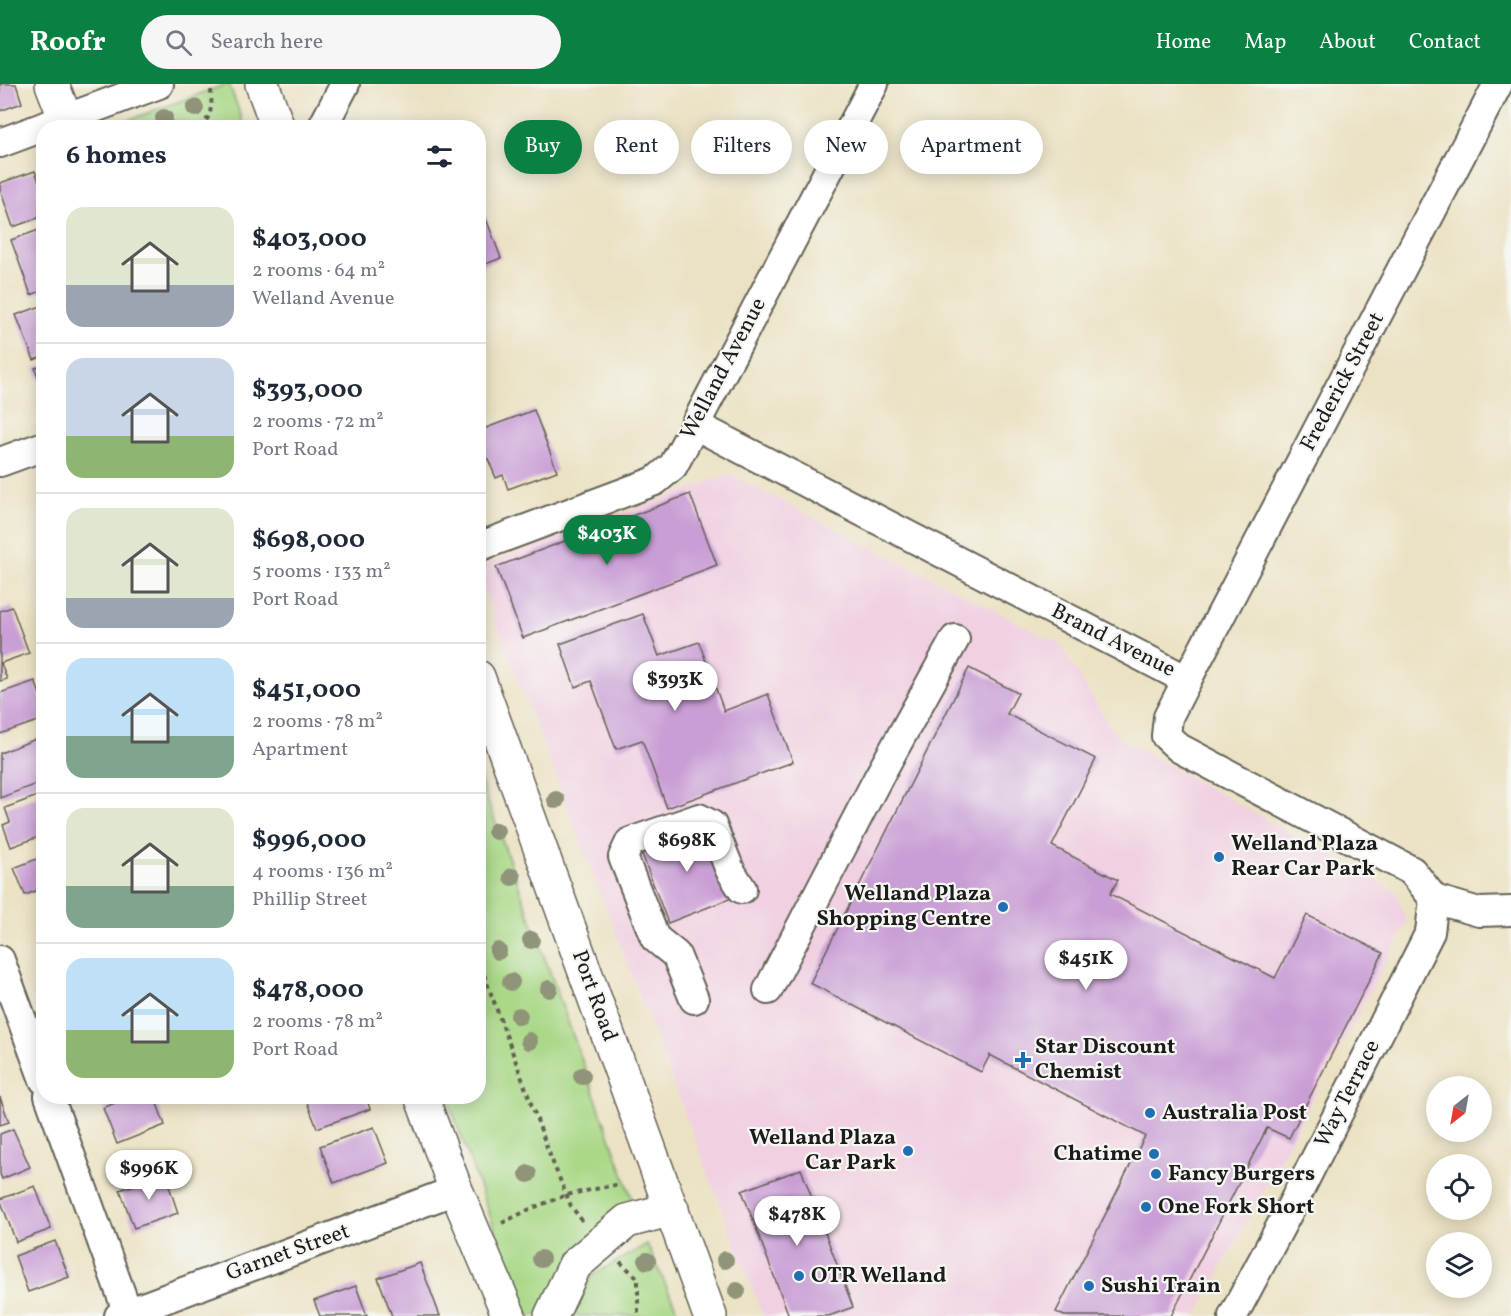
<!DOCTYPE html>
<html lang="en">
<head>
<meta charset="utf-8">
<style>
  :root { --surface:#fff; --page:#f6f6f7; --text:#1f2937; --muted:#747a83; --line:#e0e1e3; --accent:#0b8043 }
  body { margin:0; font-family:Vollkorn,serif; background:var(--page); color:var(--text); height:100vh; display:flex; flex-direction:column; font-size:22px; white-space:nowrap }
  * { box-sizing:border-box; margin:0 }
  p { font-size:20px; color:var(--muted) }
  .icon { flex:none; width:33px; height:33px; fill:none; stroke:currentColor; stroke-width:2; stroke-linecap:round; stroke-linejoin:round }
  .map { position:relative; flex:1; overflow:hidden }
  .sheet { position:absolute; left:36px; top:36px; width:450px; height:984px; display:flex; flex-direction:column; background:var(--surface); border-radius:24px; box-shadow:0 3px 15px #0003 }
  .sheet>* { flex:none }
  .banner { position:absolute; left:504px; top:36px; width:570px; height:54px; display:flex; gap:12px }
  .needle { width:39px; rotate:211deg }
  .fabs { position:absolute; left:1426px; top:992px; display:grid; gap:12px }
  .fabs a { display:grid; place-items:center; width:66px; height:66px; border-radius:50%; background:var(--surface); box-shadow:0 3px 15px #0003; font-size:30px }
  .price { position:absolute; translate:-50% -51px; padding:0 14px; border-radius:21px; background:#fff; color:#222; font-size:20px; line-height:39px; filter:drop-shadow(0 2px 3px #0008) }
  .price::after { content:''; position:absolute; left:50%; top:36px; width:18px; height:14px; margin-left:-9px; background:inherit; clip-path:polygon(0 0,100% 0,50% 100%) }
  .price.selected { background:var(--accent); color:#fff }
  ul { padding:0; list-style:none }
  li { display:flex; align-items:center; gap:18px; height:150px; padding:0 30px }
  li+li { border-top:2px solid var(--line) }
  li span { display:grid; place-items:center; flex:none; width:168px; height:120px; border-radius:18px; color:#555 }
  li>.icon { margin-inline-start:auto }
  span .icon { width:72px; height:72px; fill:#fffc; stroke-width:1 }
  li b { font-size:26px }
  h2 { display:flex; justify-content:space-between; align-items:center; height:72px; padding:0 30px; font-size:26px }
  .pill { padding:0 21px; border-radius:27px; background:var(--surface); box-shadow:0 3px 15px #0003; font-size:21px; line-height:54px }
  .pill.selected { background:var(--accent); color:#fff }
  header { display:flex; align-items:center; gap:36px; box-sizing:border-box; height:84px; padding:0 30px; background:var(--accent); color:#fff }
  header strong { font-size:28px }
  nav { display:flex; gap:33px; margin-inline-start:auto; font-size:21px }
  .search { width:420px; height:54px; background:var(--page); display:flex; align-items:center; gap:15px; box-sizing:border-box; padding:0 21px; border-radius:33px; color:var(--muted); font-size:22px }
  .map>svg:first-child { display:block }
</style>
</head>
<body>
<header>
<strong>Roofr</strong>
<div class="search"><svg class="icon" aria-label="search" viewBox="0 0 24 24"><circle cx="10" cy="10" r="6"/><path d="M15 15l6 6"/></svg>Search here</div>
<nav><a>Home</a><a>Map</a><a>About</a><a>Contact</a></nav>
</header>
<div class="map">
<svg width="1511" height="1232" viewBox="0 0 1511 1232">
  <rect width="100%" height="100%" fill="#f6f6f2"/>
  <filter id="ink" filterUnits="userSpaceOnUse"><feTurbulence type="fractalNoise" baseFrequency=".0167" numOctaves="2"/><feDisplacementMap in="SourceGraphic" scale="12" xChannelSelector="R" yChannelSelector="G"/><feConvolveMatrix kernelMatrix="1 2 1 2 8 2 1 2 1" color-interpolation-filters="sRGB"/></filter>
  <filter id="wash" filterUnits="userSpaceOnUse"><feTurbulence type="fractalNoise" baseFrequency=".008" numOctaves="4" result="noise"/><feDisplacementMap in="SourceGraphic" scale="24" xChannelSelector="R" yChannelSelector="G"/><feGaussianBlur stdDeviation="1.35" result="paint"/><feColorMatrix in="noise" values="0 0 0 0 0 0 0 0 0 0 0 0 0 0 0 0 0 1.4 0 .05"/><feComposite in="paint" operator="in"/></filter>
  <g filter="url(#wash)">
    <rect width="100%" height="100%" fill="#ebe2c3"/>
    <polygon fill="#f1d0e2" points="729,390 1060,560 1116,652 1396,808 1407,839 1196,1232 763,1232 479,494 479,489 484,481"/>
    <g fill="#a9d886" stroke="#627a51" stroke-width="1.5">
      <polygon points="227,0 229,0 245,43 109,43"/>
      <polygon points="479,693 636,1125 536,1232 526,1232 447,1013 478,1012"/>
      <polygon points="647,1160 680,1232 570,1232 593,1191"/>
    </g>
    <g id="blocks">
      <g fill="#c99ed5">
        <polygon points="0,0 16,0 22,19 0,27"/>
        <polygon points="35,87 44,111 44,132 13,143 0,105 0,99"/>
        <polygon points="482,124 501,174 478,183 478,125"/>
        <polygon points="44,144 44,206 31,211 11,156"/>
        <polygon points="44,221 44,272 34,276 16,231"/>
        <polygon points="44,281 44,307 43,307 35,284"/>
        <polygon points="534,326 557,387 508,405 503,391 496,394 488,375 484,376 478,362 478,347"/>
        <polygon points="690,410 717,481 523,554 496,483"/>
        <polygon points="12,523 29,569 1,579 7,595 0,597 0,527"/>
        <polygon points="643,530 659,572 699,558 724,627 768,610 793,678 667,724 642,656 616,665 591,597 575,603 560,560"/>
        <polygon points="969,584 1018,609 1007,630 1096,675 1052,762 1118,796 1110,810 1275,894 1307,831 1383,869 1289,1054 1267,1044 1171,1232 1064,1232 1056,1228 1145,1052 990,971 981,988 810,899"/>
        <polygon points="35,597 44,621 44,635 0,650 0,609"/>
        <polygon points="36,655 44,674 44,697 0,714 0,669"/>
        <polygon points="40,711 44,721 44,751 11,763 3,741 10,738 5,724"/>
        <polygon points="706,740 734,813 668,839 640,765"/>
        <polygon points="44,772 44,804 25,811 14,784"/>
        <polygon points="131,1012 154,1012 165,1041 117,1060 103,1024"/>
        <polygon points="317,1012 366,1012 370,1025 317,1044 306,1016"/>
        <polygon points="0,1013 9,1038 0,1041"/>
        <polygon points="374,1043 388,1079 334,1099 320,1062"/>
        <polygon points="13,1045 30,1083 2,1095 0,1090 0,1050"/>
        <polygon points="801,1085 853,1223 829,1232 789,1232 742,1107"/>
        <polygon points="165,1090 178,1129 134,1144 120,1106"/>
        <polygon points="35,1102 51,1145 16,1158 0,1115"/>
        <polygon points="55,1157 69,1193 28,1208 15,1172"/>
        <polygon points="420,1179 440,1232 392,1232 378,1194"/>
        <polygon points="356,1202 367,1232 320,1232 314,1217"/>
      </g>
    </g>
  </g>
  <g filter="url(#ink)">
    <use href="#blocks" fill-opacity="0" stroke="#646156" stroke-width="1.5"/>
    <g fill="none" stroke-linecap="round" stroke-linejoin="round">
      <defs>
        <g id="minor">
          <polyline points="322,44 345,0"/>
          <polyline points="0,59 159,0"/>
          <polyline points="695,341 1187,596 1168,633 1166,652 1179,664 1412,787 1434,815 1479,828 1511,827"/>
          <polyline points="0,378 44,362"/>
          <polyline points="478,463 655,397 673,382 695,341 874,0"/>
          <polyline points="1187,596 1498,0"/>
          <polyline points="0,876 44,996"/>
          <polyline points="768,906 878,694 955,555"/>
          <polyline points="694,915 676,871 655,854 623,773 630,758 699,734 712,741 730,786 742,805"/>
          <polyline points="49,1012 129,1232"/>
          <polyline points="119,1232 456,1106"/>
          <polyline points="1233,1232 1292,1121 1430,848 1434,815"/>
        </g>
        <g id="highway">
          <polyline points="52,0 69,44"/>
          <polyline points="262,0 278,44"/>
          <polyline points="478,593 710,1232"/>
          <polyline points="421,1012 456,1106 509,1232"/>
          <polyline points="551,1232 575,1181 627,1137 672,1125"/>
        </g>
      </defs>
      <use href="#minor" stroke="#646156" stroke-width="32"/>
      <use href="#highway" stroke="#646156" stroke-width="36"/>
      <g stroke="#646156" stroke-width="4" stroke-dasharray="4.5 4.5" stroke-linecap="butt">
        <path d="M201,44C212,30 212,23 211,6"/>
        <polyline points="478,874 551,1074 571,1122 583,1138"/>
        <polyline points="502,1139 530,1125 566,1111 620,1100"/>
        <polyline points="620,1178 638,1194 638,1232"/>
      </g>
      <use href="#minor" stroke="#fff" stroke-width="28"/>
      <use href="#highway" stroke="#fff" stroke-width="33"/>
    </g>
    <g fill="#909479">
      <circle cx="195" cy="24" r="9"/>
      <circle cx="164" cy="34" r="9"/>
      <circle cx="556" cy="716" r="9"/>
      <circle cx="496" cy="747" r="9"/>
      <circle cx="512" cy="793" r="9"/>
      <circle cx="531" cy="856" r="9"/>
      <circle cx="498" cy="867" r="9"/>
      <circle cx="511" cy="898" r="9"/>
      <circle cx="549" cy="905" r="9"/>
      <circle cx="519" cy="932" r="9"/>
      <circle cx="529" cy="957" r="9"/>
      <circle cx="582" cy="992" r="9"/>
      <circle cx="528" cy="1090" r="9"/>
      <circle cx="541" cy="1175" r="9"/>
      <circle cx="725" cy="1176" r="9"/>
      <circle cx="647" cy="1177" r="9"/>
      <circle cx="737" cy="1207" r="9"/>
    </g>
  </g>
  <g fill="#1f6fb2" stroke="#f6f6f2" stroke-width="2">
    <circle cx="1219" cy="773" r="6"/>
    <circle cx="1003" cy="823" r="6"/>
    <path d="M1020 967h6v6h6v6h-6v6h-6v-6h-6v-6h6z"/>
    <circle cx="1150" cy="1029" r="6"/>
    <circle cx="908" cy="1067" r="6"/>
    <circle cx="1154" cy="1070" r="6"/>
    <circle cx="1156" cy="1090" r="6"/>
    <circle cx="1146" cy="1123" r="6"/>
    <circle cx="799" cy="1192" r="6"/>
    <circle cx="1089" cy="1202" r="6"/>
  </g>
  <g text-anchor="middle" dominant-baseline="central" stroke-width="4.5" stroke-linejoin="round" paint-order="stroke">
    <g font-size="22" fill="#1c1c1c" stroke="#f6f6f2">
      <text transform="translate(724 285) rotate(-62)">Welland Avenue</text>
      <text transform="translate(1343 298) rotate(-62)">Frederick Street</text>
      <text transform="translate(1113 557) rotate(27)">Brand Avenue</text>
      <text transform="translate(594 912) rotate(70)">Port Road</text>
      <text transform="translate(1348 1010) rotate(-63)">Way Terrace</text>
      <text transform="translate(288 1169) rotate(-20)">Garnet Street</text>
    </g>
    <g font-size="22" font-weight="bold" fill="#1c1c1c" stroke="#f6f6f2" text-anchor="start">
      <text x="1231" y="760">Welland Plaza<tspan x="1231" dy="25">Rear Car Park</tspan></text>
      <text x="991" y="810" text-anchor="end">Welland Plaza<tspan x="991" dy="25">Shopping Centre</tspan></text>
      <text x="1035" y="963">Star Discount<tspan x="1035" dy="25">Chemist</tspan></text>
      <text x="1162" y="1029">Australia Post</text>
      <text x="896" y="1054" text-anchor="end">Welland Plaza<tspan x="896" dy="25">Car Park</tspan></text>
      <text x="1142" y="1070" text-anchor="end">Chatime</text>
      <text x="1168" y="1090">Fancy Burgers</text>
      <text x="1158" y="1123">One Fork Short</text>
      <text x="811" y="1192">OTR Welland</text>
      <text x="1101" y="1202">Sushi Train</text>
    </g>
  </g>
</svg>
<div class="fabs">
<a><svg class="needle" viewBox="-14 -14 28 28"><path d="M0-13l5 13h-10z" fill="#e53935"/><path d="M0 13l5-13h-10z" fill="#747a83"/></svg></a>
<a><svg class="icon" aria-label="locate" viewBox="0 0 24 24"><circle cx="12" cy="12" r="6"/><path d="M12 2v4M12 18v4M2 12h4M18 12h4"/></svg></a>
<a><svg class="icon" aria-label="layers" viewBox="0 0 24 24"><path d="M12 4l9 5-9 5-9-5zM3 14l9 5 9-5"/></svg></a>
</div>
<b class="price selected" style="left:607px;top:482px">$403K</b>
<b class="price" style="left:675px;top:628px">$393K</b>
<b class="price" style="left:687px;top:789px">$698K</b>
<b class="price" style="left:1086px;top:907px">$451K</b>
<b class="price" style="left:149px;top:1117px">$996K</b>
<b class="price" style="left:797px;top:1163px">$478K</b>
<div class="banner">
<a class="pill selected">Buy</a>
<a class="pill">Rent</a>
<a class="pill">Filters</a>
<a class="pill">New</a>
<a class="pill">Apartment</a>
</div>
<section class="sheet">
<h2>6 homes<svg class="icon" aria-label="filters" viewBox="0 0 24 24"><path d="M4 7h16M4 17h16"/><circle cx="9" cy="7" r="2"/><circle cx="15" cy="17" r="2"/></svg></h2>
<ul>
<li><span style="background:linear-gradient(#dfe7d0 65%,#9aa5b1 0)"><svg class="icon" aria-label="home" viewBox="0 0 24 24"><path d="M3 11l9-7 9 7M6 9v11h12V9"/></svg></span><div><b>$403,000</b><p>2 rooms · 64 m²</p><p>Welland Avenue</p></div></li>
<li><span style="background:linear-gradient(#c9d6e8 65%,#8fb573 0)"><svg class="icon" aria-label="home" viewBox="0 0 24 24"><path d="M3 11l9-7 9 7M6 9v11h12V9"/></svg></span><div><b>$393,000</b><p>2 rooms · 72 m²</p><p>Port Road</p></div></li>
<li><span style="background:linear-gradient(#dfe7d0 75%,#9aa5b1 0)"><svg class="icon" aria-label="home" viewBox="0 0 24 24"><path d="M3 11l9-7 9 7M6 9v11h12V9"/></svg></span><div><b>$698,000</b><p>5 rooms · 133 m²</p><p>Port Road</p></div></li>
<li><span style="background:linear-gradient(#bfe0f5 65%,#7fa58c 0)"><svg class="icon" aria-label="home" viewBox="0 0 24 24"><path d="M3 11l9-7 9 7M6 9v11h12V9"/></svg></span><div><b>$451,000</b><p>2 rooms · 78 m²</p><p>Apartment</p></div></li>
<li><span style="background:linear-gradient(#dfe7d0 65%,#7fa58c 0)"><svg class="icon" aria-label="home" viewBox="0 0 24 24"><path d="M3 11l9-7 9 7M6 9v11h12V9"/></svg></span><div><b>$996,000</b><p>4 rooms · 136 m²</p><p>Phillip Street</p></div></li>
<li><span style="background:linear-gradient(#bfe0f5 60%,#8fb573 0)"><svg class="icon" aria-label="home" viewBox="0 0 24 24"><path d="M3 11l9-7 9 7M6 9v11h12V9"/></svg></span><div><b>$478,000</b><p>2 rooms · 78 m²</p><p>Port Road</p></div></li>
</ul>
</section>
</div>
</body>
</html>
